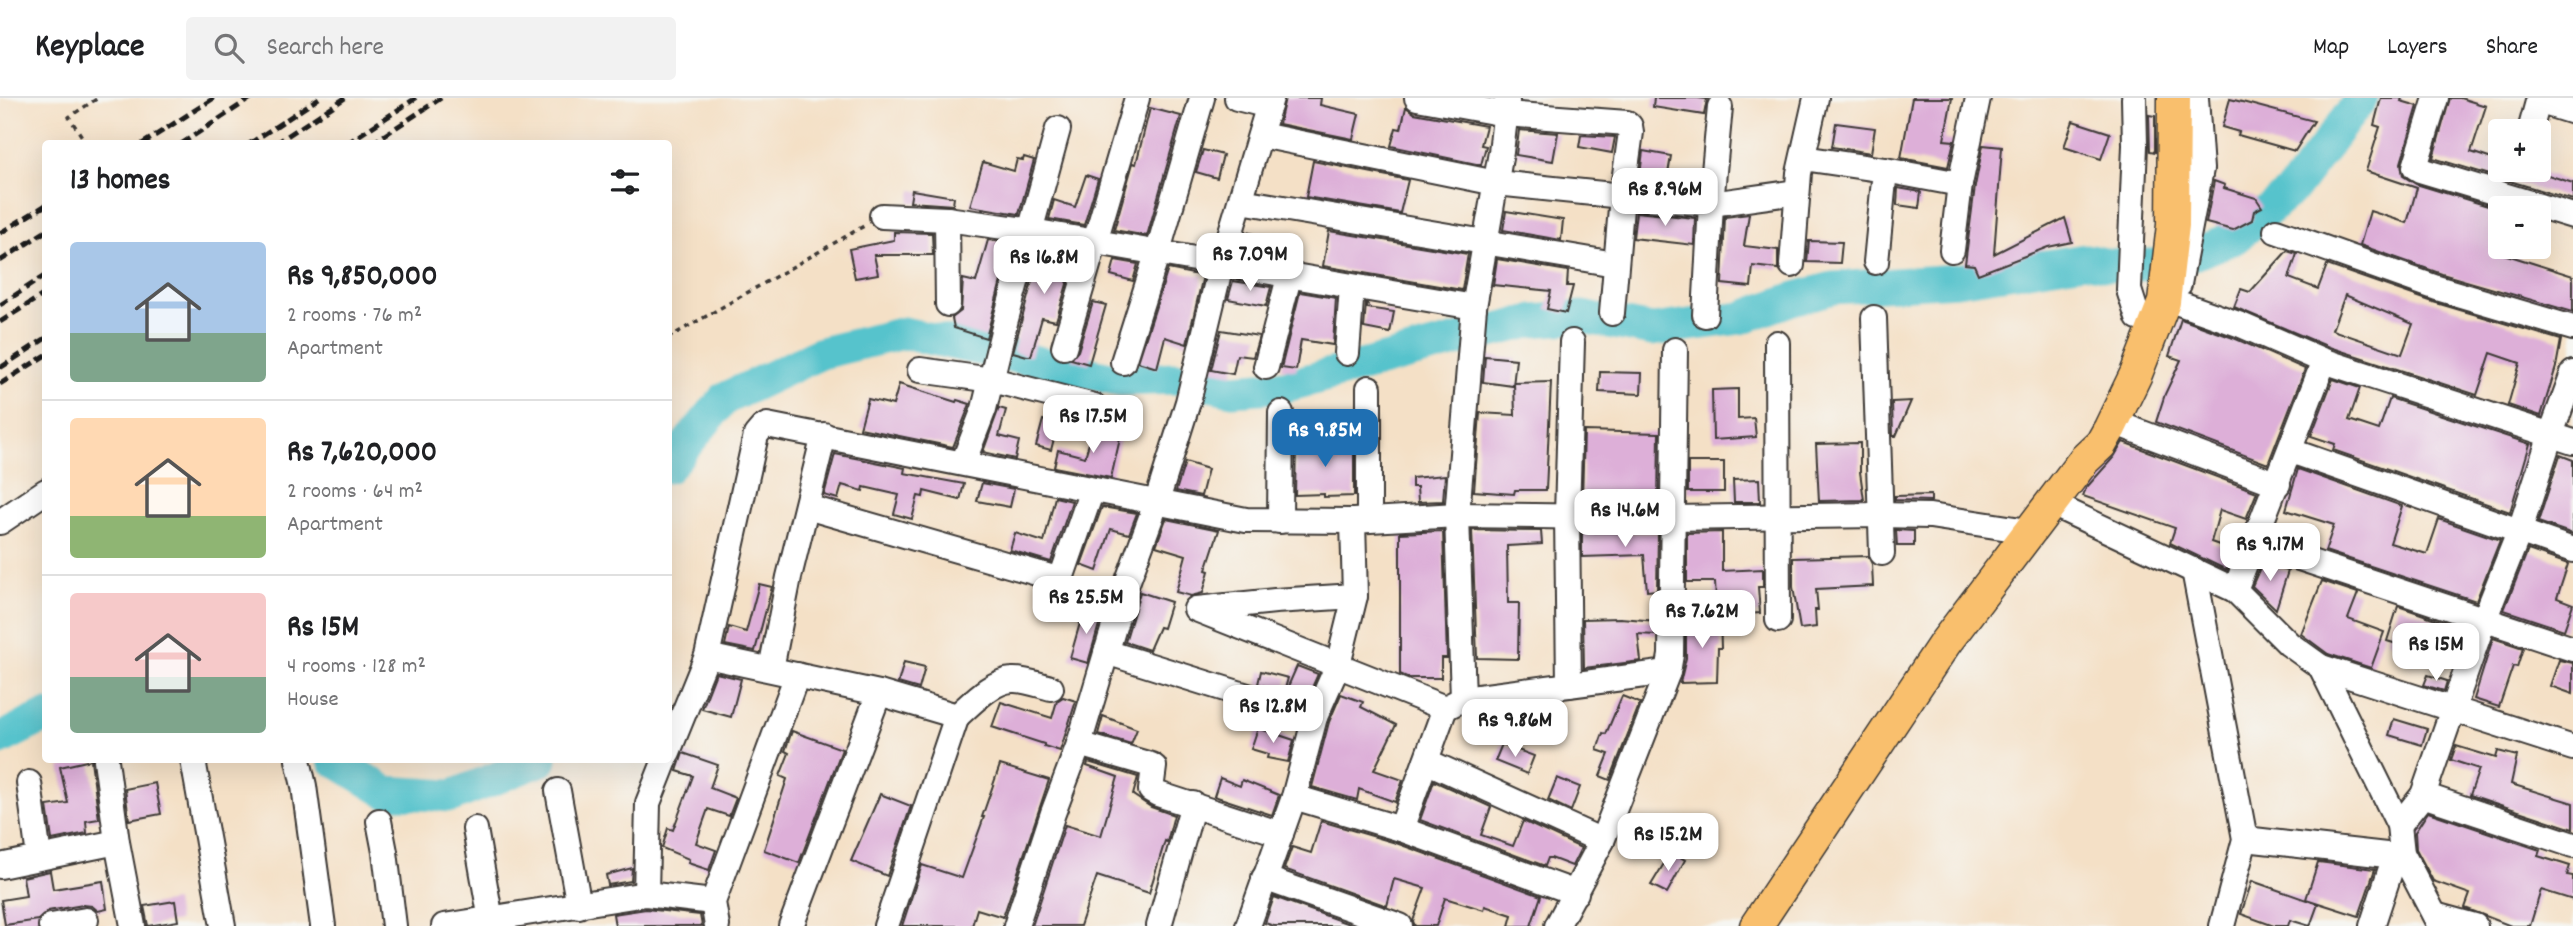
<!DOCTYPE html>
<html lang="en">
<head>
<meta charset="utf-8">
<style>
  :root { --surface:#fff; --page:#f2f2f2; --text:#202124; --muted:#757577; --line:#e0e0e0; --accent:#1f6fb2 }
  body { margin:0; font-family:Dekko,sans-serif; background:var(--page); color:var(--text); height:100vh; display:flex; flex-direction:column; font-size:26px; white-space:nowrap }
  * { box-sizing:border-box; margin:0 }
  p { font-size:23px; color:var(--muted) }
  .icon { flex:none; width:38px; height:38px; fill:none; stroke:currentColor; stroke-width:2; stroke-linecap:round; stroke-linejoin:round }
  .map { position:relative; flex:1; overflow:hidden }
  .drawer { position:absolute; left:42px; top:42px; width:630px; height:623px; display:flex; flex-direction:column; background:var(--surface); border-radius:7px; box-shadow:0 7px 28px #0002 }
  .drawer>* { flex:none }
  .buttons { position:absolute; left:2488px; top:21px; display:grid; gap:14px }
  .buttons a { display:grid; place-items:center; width:63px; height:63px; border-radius:7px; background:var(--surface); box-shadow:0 7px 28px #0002; font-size:35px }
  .price { position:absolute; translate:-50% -60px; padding:0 16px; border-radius:14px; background:#fff; color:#222; font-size:23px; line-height:46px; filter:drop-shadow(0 2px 4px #0008) }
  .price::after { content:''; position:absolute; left:50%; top:42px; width:21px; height:16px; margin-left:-10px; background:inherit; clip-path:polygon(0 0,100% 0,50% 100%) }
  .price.current { background:var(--accent); color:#fff }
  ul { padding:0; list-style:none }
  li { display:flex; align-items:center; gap:21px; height:175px; padding:0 28px }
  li+li { border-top:2px solid var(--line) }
  li span { display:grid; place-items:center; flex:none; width:196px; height:140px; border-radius:7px; color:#555 }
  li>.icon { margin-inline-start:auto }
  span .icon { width:84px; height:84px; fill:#fffc; stroke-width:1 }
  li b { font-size:30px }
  h2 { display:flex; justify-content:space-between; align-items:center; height:84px; padding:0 28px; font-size:30px }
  header { display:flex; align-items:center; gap:42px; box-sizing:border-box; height:98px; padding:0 35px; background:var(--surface); border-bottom:2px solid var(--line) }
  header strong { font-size:33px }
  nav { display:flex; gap:38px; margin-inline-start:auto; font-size:24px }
  .search { width:490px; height:63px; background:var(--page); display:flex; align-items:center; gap:18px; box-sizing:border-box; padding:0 24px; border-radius:7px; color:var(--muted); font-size:26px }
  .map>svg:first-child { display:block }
</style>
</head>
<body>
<header>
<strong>Keyplace</strong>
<div class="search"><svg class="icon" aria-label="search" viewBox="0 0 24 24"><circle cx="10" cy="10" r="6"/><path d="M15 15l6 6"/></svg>Search here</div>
<nav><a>Map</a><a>Layers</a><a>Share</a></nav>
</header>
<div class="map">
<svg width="2573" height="828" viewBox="0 0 2573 828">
  <rect width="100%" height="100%" fill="#f6f6f2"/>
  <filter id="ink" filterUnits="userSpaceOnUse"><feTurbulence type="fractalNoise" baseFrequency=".0143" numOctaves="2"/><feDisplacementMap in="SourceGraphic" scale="14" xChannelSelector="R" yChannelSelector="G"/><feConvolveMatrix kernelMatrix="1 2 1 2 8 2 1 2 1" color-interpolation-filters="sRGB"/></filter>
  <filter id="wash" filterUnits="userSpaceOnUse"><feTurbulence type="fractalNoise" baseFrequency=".00686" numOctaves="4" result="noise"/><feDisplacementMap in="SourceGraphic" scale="28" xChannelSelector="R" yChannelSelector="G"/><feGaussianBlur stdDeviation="1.57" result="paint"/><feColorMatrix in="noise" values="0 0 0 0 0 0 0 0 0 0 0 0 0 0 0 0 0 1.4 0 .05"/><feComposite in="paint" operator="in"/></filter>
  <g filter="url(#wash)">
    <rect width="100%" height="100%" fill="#f4e0c6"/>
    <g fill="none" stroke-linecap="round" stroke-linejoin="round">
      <g stroke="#56c3cc" stroke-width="33">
        <polyline points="668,369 724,301 821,255 904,235 1120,282 1176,280 1233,292 1286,288 1532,223 1582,219 1652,232 1741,220 1792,201 1833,190 1957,182 2085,162 2109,167 2165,167 2235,140 2292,92 2362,0"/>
        <polyline points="0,641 46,618"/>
        <polyline points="334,662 386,694 452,698 541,662"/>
      </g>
    </g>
    <g id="blocks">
      <g fill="#ddafd8" fill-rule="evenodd">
        <polygon points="1285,0 1321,0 1320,7 1359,16 1353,41 1279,26"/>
        <polygon points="1654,0 1698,0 1707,1 1704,17 1653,9"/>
        <polygon points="1912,0 1952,0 1944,42 1954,43 1948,69 1901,60"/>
        <polygon points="2381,0 2402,0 2401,3 2418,8 2401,65 2403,78 2416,86 2501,112 2501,149 2506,149 2504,156 2573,178 2573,214 2442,176 2360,147 2370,113 2407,125 2417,90 2366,73 2380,29 2374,27"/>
        <polygon points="2450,0 2460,0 2486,8 2471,54 2501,64 2501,72 2532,72 2573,85 2573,102 2433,60"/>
        <polygon points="2230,1 2246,5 2314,23 2295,53 2238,37 2239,34 2222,29"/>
        <polygon points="1406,9 1414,15 1486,28 1481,47 1486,48 1481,67 1391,48 1396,30 1401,31"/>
        <polygon points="1150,10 1181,18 1147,138 1114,132 1133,65 1136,66"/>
        <polygon points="2149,17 2155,18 2155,54 2150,53"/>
        <polygon points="2073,23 2110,35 2101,61 2064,49"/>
        <polygon points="1836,25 1875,30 1871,55 1832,49"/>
        <polygon points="1519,32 1558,35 1553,63 1516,57"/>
        <polygon points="1581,37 1615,39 1612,55 1579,49"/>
        <polygon points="1983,47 2002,49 1994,156 2065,120 2072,144 2048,149 1978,176 1974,167 1965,166 1975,88"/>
        <polygon points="1203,52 1223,57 1217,80 1196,74"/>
        <polygon points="1643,53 1671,58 1666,87 1639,85"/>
        <polygon points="1024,59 1034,62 1019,116 970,108 983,64 1014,73 1017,61 1023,62"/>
        <polygon points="1313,63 1408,82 1400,115 1306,99"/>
        <polygon points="1086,77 1098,81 1084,127 1049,121 1054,102 1075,109"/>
        <polygon points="2214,83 2225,87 2224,90 2256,100 2262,109 2254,113 2252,122 2233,132 2206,125"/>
        <polygon points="1898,90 1921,94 1919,110 1897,107"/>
        <polygon points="912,92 954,99 953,107 910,104"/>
        <polygon points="1506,113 1563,122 1561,142 1503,132"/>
        <polygon points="1636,114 1695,120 1694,147 1633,140"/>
        <polygon points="1749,116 1744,148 1778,152 1778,171 1753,168 1751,189 1722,186 1725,119"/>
        <polygon points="1329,133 1468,156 1462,192 1323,168"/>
        <polygon points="894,134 932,135 933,157 874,157 878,176 855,180 849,151 894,142"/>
        <polygon points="1246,134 1263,138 1258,157 1240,154"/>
        <polygon points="988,142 1011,145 986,240 954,230 952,220 961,213 963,181 976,184"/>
        <polygon points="1809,143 1842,144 1840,165 1807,164"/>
        <polygon points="1041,150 1076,156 1056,223 1042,220 1031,258 1027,258 1013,254"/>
        <path d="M2287,153L2297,156L2289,180L2318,191L2327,167L2433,204L2561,242L2556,269L2541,318L2508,307L2520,265L2491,255L2477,297L2329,249L2234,209L2241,191L2250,194ZM2345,197L2413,226L2402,256L2332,232Z"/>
        <polygon points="1497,161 1568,173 1567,188 1573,188 1566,215 1547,211 1551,193 1493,187"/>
        <polygon points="1115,162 1138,166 1133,183 1111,177"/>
        <polygon points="1168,171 1203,178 1187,246 1165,239 1157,270 1138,264"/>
        <polygon points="1233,183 1271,189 1266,208 1228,201"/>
        <polygon points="1300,194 1336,200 1333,247 1301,242 1296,272 1281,270"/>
        <polygon points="1093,204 1106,207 1089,266 1071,261 1078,253"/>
        <polygon points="1366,205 1368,206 1367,210 1394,214 1390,235 1364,230"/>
        <polygon points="2181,221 2236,241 2305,271 2268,366 2156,324 2165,296 2181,262 2169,258"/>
        <polygon points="1221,232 1259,238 1253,259 1237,257 1233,276 1211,272"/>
        <polygon points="1485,258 1516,261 1513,288 1483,284"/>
        <polygon points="1600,274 1642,275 1641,296 1599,294"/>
        <polygon points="2333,281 2360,290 2349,322 2379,332 2390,300 2530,346 2510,414 2333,352 2335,346 2311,338"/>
        <polygon points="1551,284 1546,392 1515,392 1514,396 1474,393 1480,315 1515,317 1514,285"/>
        <polygon points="899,286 956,304 957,302 970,306 953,349 860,330 868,301 893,307"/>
        <polygon points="1738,291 1738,321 1754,320 1756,339 1713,342 1712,292"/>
        <polygon points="1911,303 1896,338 1893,338 1892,304"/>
        <polygon points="999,310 1006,312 999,338 1019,343 1015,361 983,354"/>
        <polygon points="1043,322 1058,326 1051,352 1036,348"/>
        <polygon points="1094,328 1121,336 1111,380 1054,369 1058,352 1085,359"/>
        <polygon points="1584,333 1659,335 1658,405 1602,404 1602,402 1582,401"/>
        <polygon points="2123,344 2257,394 2246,421 2220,412 2211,444 2228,450 2226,453 2233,456 2227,472 2170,445 2175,430 2083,398 2086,390 2114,359"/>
        <polygon points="1296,345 1354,345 1354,398 1324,399 1324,396 1295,397"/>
        <polygon points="1860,345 1860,374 1864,402 1819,403 1816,346"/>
        <polygon points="835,356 905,370 904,375 964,386 960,402 924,393 923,399 918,398 912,421 894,416 899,397 864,389 863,393 842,387 838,401 824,397"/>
        <polygon points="2560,357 2573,362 2573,436 2538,424"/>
        <polygon points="1185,364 1208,371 1201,398 1176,393"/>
        <rect x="1688" y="364" width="36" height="30"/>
        <polygon points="2298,371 2402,408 2390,445 2427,456 2439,421 2500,442 2476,503 2325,453 2334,427 2286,412"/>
        <polygon points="1445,377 1443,403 1418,404 1417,389 1412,389 1412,380"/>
        <polygon points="1759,381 1760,404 1734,404 1733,382"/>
        <polygon points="982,385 1014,391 1010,409 977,403"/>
        <polygon points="1931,397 1931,403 1895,402 1895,398"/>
        <polygon points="1055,399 1072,403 1051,464 1010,452 1015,435 1044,444"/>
        <polygon points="1102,409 1137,415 1129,436 1111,431 1097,473 1081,467"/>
        <polygon points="1166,421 1219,432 1206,472 1209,473 1203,495 1191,498 1176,494 1186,457 1156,448"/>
        <polygon points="1472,432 1541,433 1542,446 1507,448 1508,505 1519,505 1518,561 1477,560"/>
        <polygon points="1896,432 1914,433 1914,448 1897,448"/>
        <polygon points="1443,433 1447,560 1441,560 1441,580 1409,580 1400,576 1400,435"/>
        <polygon points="1582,434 1658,435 1657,492 1647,493 1644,457 1582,459"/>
        <polygon points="1722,434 1722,473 1763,471 1763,489 1758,489 1760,515 1717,518 1715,484 1687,484 1687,435"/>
        <polygon points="2528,452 2568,466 2557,500 2573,506 2564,532 2504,512"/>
        <polygon points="1868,458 1872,466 1873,488 1816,491 1818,512 1815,512 1816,529 1800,531 1793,489 1793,460"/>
        <polygon points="2262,465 2288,473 2276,511 2252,488"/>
        <polygon points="2322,483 2358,495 2348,521 2384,534 2371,570 2328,556 2301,536"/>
        <polygon points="759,486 772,489 755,553 725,547 729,529 746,534"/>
        <polygon points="1140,494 1171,504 1163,530 1159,529 1149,552 1125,544"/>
        <polygon points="2398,508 2453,527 2449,539 2426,531 2420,553 2387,543"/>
        <polygon points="1084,511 1102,516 1088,565 1070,560"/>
        <polygon points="1720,518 1721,550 1718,550 1717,584 1680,585 1686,560 1686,519"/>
        <polygon points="1620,520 1657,523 1656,537 1638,536 1641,563 1584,570 1583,521"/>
        <polygon points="2493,540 2523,550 2517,569 2513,568 2499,609 2474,601"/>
        <polygon points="2559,562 2573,565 2573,596 2550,588"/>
        <polygon points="904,564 925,569 919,591 898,585"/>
        <polygon points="1297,568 1318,576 1307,601 1286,593"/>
        <polygon points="1261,573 1288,580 1284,594 1258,586"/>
        <polygon points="716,575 741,581 731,619 702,611"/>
        <polygon points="2428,577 2447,583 2444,593 2424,587"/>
        <polygon points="1341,596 1363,604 1361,609 1396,627 1374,672 1403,682 1395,704 1359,691 1357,702 1312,689 1329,624"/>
        <polygon points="1622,598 1640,605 1610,682 1600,678 1609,656 1597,652 1603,635 1606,636"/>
        <polygon points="1063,599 1076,603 1060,653 1044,648 1044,646 992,629 1001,604 1052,620 1057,603"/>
        <polygon points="1103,618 1137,631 1131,646 1098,636"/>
        <polygon points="2394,621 2427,631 2422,647 2389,637"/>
        <polygon points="1258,630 1294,642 1288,664 1267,660 1268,656 1251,651"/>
        <polygon points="792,633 842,651 799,765 764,752 787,681 780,678 789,655 785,653"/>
        <polygon points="1502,646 1534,658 1527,676 1495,663"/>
        <polygon points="2456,648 2496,660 2498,653 2517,658 2511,686 2573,705 2573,731 2470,697 2479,671 2451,662"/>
        <polygon points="683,655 718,667 710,690 736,700 729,718 708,711 696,745 716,752 709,772 688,765 689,761 662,750 668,730 673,732 693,678 677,673"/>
        <polygon points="91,662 99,721 86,723 87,735 52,742 47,708 68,705 60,669"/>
        <polygon points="1088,664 1138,679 1133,697 1151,709 1174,717 1167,744 1165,743 1149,795 1097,778 1080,828 1032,828 1065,727 1101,738 1118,679 1087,668"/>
        <polygon points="1000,667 1049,682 1003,819 977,811 972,828 902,828 922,767 962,780 984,719 982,719"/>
        <polygon points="1220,680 1240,688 1242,682 1279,697 1272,717 1214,698"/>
        <polygon points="1557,680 1580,689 1571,713 1548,702"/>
        <polygon points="1434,683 1491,709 1481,737 1513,748 1523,723 1581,750 1572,768 1551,760 1548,760 1545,768 1420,722"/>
        <polygon points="155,685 161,716 129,722 125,691"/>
        <polygon points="880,696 911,708 887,778 851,763"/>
        <polygon points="2428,714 2540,752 2538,758 2570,768 2567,777 2573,778 2573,802 2541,792 2530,828 2511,828 2465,810 2470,796 2433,783 2416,751 2415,734"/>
        <polygon points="1321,723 1396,745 1541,798 1531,828 1509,828 1512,817 1485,808 1484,812 1445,800 1436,828 1415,828 1413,823 1425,790 1394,781 1387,808 1284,771 1292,749 1311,755"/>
        <polygon points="1671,754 1685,762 1667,795 1651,787"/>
        <polygon points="2318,764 2375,771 2359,818 2306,801"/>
        <polygon points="632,770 631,783 608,787 606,777"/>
        <polygon points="50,773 53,791 103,783 107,811 98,813 92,808 83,807 48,813 38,822 5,827 1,802 26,798 23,779"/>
        <polygon points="2252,783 2318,806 2310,828 2290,822 2288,828 2274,828 2241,816"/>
        <polygon points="1274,799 1349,826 1349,828 1274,828 1265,825"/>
        <polygon points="175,803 178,823 148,828 144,808"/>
        <polygon points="646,811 700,817 702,828 615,828 613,816"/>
      </g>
    </g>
  </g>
  <g filter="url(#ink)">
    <use href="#blocks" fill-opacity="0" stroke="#3c3936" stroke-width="2"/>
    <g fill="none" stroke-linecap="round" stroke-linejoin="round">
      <defs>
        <g id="minor">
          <polyline points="1237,0 1269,8"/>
          <polyline points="2134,0 2135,47 2129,192 2138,220"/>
          <polyline points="2436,0 2415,69 2420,72 2573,118"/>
          <polyline points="2539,0 2544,5 2573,14"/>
          <polyline points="2530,33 2539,0"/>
          <polyline points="1261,37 1496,85 1622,98 1631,34 1630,28 1627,25 1505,16 1417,0"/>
          <polyline points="1803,60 1885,72 1876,164"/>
          <polyline points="1885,72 1960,86"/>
          <polyline points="1241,103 1615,166"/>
          <polyline points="882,118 947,121 1032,133 1474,209 1457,417 1463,601"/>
          <polyline points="947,121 948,206"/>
          <polyline points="2276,133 2437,190 2573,230"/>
          <polyline points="1952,152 1960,86 1978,0"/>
          <polyline points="1792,167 1799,75 1816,0"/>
          <polyline points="2179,186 2201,71 2196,0"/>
          <polyline points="2176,204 2241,227 2324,263 2573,344"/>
          <polyline points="1474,209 1501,54 1507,3"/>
          <polyline points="1612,215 1622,98 1711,106 1797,94"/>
          <polyline points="1705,217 1711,106 1720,9"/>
          <polyline points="1874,220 1882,455"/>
          <polyline points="1777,245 1778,522"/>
          <polyline points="1064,249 1137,0"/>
          <polyline points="1347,255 1352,189"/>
          <polyline points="1123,264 1158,153 1202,0"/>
          <polyline points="1266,269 1289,179"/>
          <polyline points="920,272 992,282 1094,308"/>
          <polyline points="2113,324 2278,386"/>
          <polyline points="2291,353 2573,452"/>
          <polyline points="963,365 984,311 1006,221 1058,31"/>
          <polyline points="2052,406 2235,492 2289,546 2321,569 2399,727 2402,755 2440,828"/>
          <polyline points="807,409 1054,480 1063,475 1092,392"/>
          <polyline points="1369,421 1369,290"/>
          <polyline points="1280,423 1281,315"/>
          <polyline points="0,424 46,393"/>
          <polyline points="2254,445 2573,551"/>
          <polyline points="2194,472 2245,741 2222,828"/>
          <polyline points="2235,492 2324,263"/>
          <polyline points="1196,511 1445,610 1463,601 1668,574 1671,557 1675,252"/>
          <polyline points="1197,511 1275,503 1355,498"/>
          <polyline points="1106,554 1315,619 1338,567 1355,498 1353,423"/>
          <path d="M707,558L879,595L957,618C972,605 992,583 1012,582C1025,581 1039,587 1051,590"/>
          <polyline points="2321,569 2573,650"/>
          <polyline points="771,571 789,479 824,337"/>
          <polyline points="1569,587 1567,417 1572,244"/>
          <polyline points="1079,646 1151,667 1154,669 1151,692 1158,696 1281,736"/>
          <polyline points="668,654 707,558 756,337 762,330 767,327 1246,422 1353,423 1457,417 1672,420 1879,417 1930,418 2028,433"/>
          <polyline points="106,662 117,744 133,828"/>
          <polyline points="193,662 223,828"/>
          <polyline points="298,662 304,688 323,828"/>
          <polyline points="1426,663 1602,743"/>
          <polyline points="29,685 39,759"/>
          <polyline points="558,693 579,808"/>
          <polyline points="2423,697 2573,747"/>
          <polyline points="1294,699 1401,731 1576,795"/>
          <polyline points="379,723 385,754 394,828"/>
          <polyline points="2399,727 2423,697 2484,522 2520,432 2551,336 2573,275"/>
          <polyline points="475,731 492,828"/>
          <polyline points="1401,731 1445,610"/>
          <polyline points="2245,741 2395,758 2402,755"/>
          <polyline points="0,768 117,744"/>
          <polyline points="1264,780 1400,828"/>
          <polyline points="646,796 648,705 665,662"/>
          <polyline points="2435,817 2475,828"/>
          <polyline points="51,828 86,822"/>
          <polyline points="444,828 646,796 713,804"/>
          <polyline points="717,828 713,804 797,577"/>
          <polyline points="791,828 879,595"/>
          <polyline points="886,828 957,618"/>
          <polyline points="1016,828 1053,715 1079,646 1127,485 1157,403 1188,304 1221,167 1271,0"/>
          <polyline points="1159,828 1193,706"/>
          <polyline points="1248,828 1294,699 1315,619"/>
          <polyline points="1557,828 1602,743 1668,574"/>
          <polyline points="2372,828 2395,758"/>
        </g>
        <polyline id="major" points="1756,828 1945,545 2084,362 2101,346 2110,330 2136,276 2164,204 2173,127 2174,0"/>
      </defs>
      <use href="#minor" stroke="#3c3936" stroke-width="28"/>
      <use href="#major" stroke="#3c3936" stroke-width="35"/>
      <g stroke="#3c3936" stroke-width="3.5" stroke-dasharray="5 5" stroke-linecap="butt">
        <polyline points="87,46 69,19 98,0"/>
        <polyline points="668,240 864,128"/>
      </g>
      <use href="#minor" stroke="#fff" stroke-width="24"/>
      <use href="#major" stroke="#f9bf6d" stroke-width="32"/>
      <g stroke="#1c1c1c" stroke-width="5" stroke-dasharray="10 5" stroke-linecap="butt">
        <polyline points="142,46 214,0"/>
        <polyline points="181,46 251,0"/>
        <polyline points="249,46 319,0"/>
        <polyline points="275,46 345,0"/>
        <polyline points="346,46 416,0"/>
        <polyline points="371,46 441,0"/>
        <polyline points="0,135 46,107"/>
        <polyline points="0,163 46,133"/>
        <polyline points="0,207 46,177"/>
        <polyline points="0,224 46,195"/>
        <polyline points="0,270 46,240"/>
        <polyline points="0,286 46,257"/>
      </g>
    </g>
  </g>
</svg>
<div class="buttons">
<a>+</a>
<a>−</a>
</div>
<b class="price" style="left:1665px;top:130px">Rs 8.96M</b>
<b class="price" style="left:1250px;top:195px">Rs 7.09M</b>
<b class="price" style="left:1044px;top:198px">Rs 16.8M</b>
<b class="price" style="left:1093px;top:357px">Rs 17.5M</b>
<b class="price current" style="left:1325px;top:371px">Rs 9.85M</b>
<b class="price" style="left:1625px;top:451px">Rs 14.6M</b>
<b class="price" style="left:2270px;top:485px">Rs 9.17M</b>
<b class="price" style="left:1086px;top:538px">Rs 25.5M</b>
<b class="price" style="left:1702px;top:552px">Rs 7.62M</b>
<b class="price" style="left:2436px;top:585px">Rs 15M</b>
<b class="price" style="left:1273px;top:647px">Rs 12.8M</b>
<b class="price" style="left:1515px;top:661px">Rs 9.86M</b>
<b class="price" style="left:1668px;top:775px">Rs 15.2M</b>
<section class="drawer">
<h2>13 homes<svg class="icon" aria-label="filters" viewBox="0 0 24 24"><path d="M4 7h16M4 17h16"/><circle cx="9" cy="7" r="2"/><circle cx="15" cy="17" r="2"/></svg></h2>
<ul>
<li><span style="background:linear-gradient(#a9c7e8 65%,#7fa58c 0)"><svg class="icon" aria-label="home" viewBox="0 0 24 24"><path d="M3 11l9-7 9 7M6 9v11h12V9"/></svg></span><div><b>Rs 9,850,000</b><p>2 rooms · 76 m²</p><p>Apartment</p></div></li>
<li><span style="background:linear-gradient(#ffd9b3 70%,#8fb573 0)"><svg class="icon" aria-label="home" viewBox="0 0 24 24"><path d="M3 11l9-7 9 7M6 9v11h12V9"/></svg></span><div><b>Rs 7,620,000</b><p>2 rooms · 64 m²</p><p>Apartment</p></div></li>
<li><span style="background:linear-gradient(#f6c9c9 60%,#7fa58c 0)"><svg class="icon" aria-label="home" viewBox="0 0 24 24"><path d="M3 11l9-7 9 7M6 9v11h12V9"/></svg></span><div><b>Rs 15M</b><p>4 rooms · 128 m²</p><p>House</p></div></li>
</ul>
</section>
</div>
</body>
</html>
